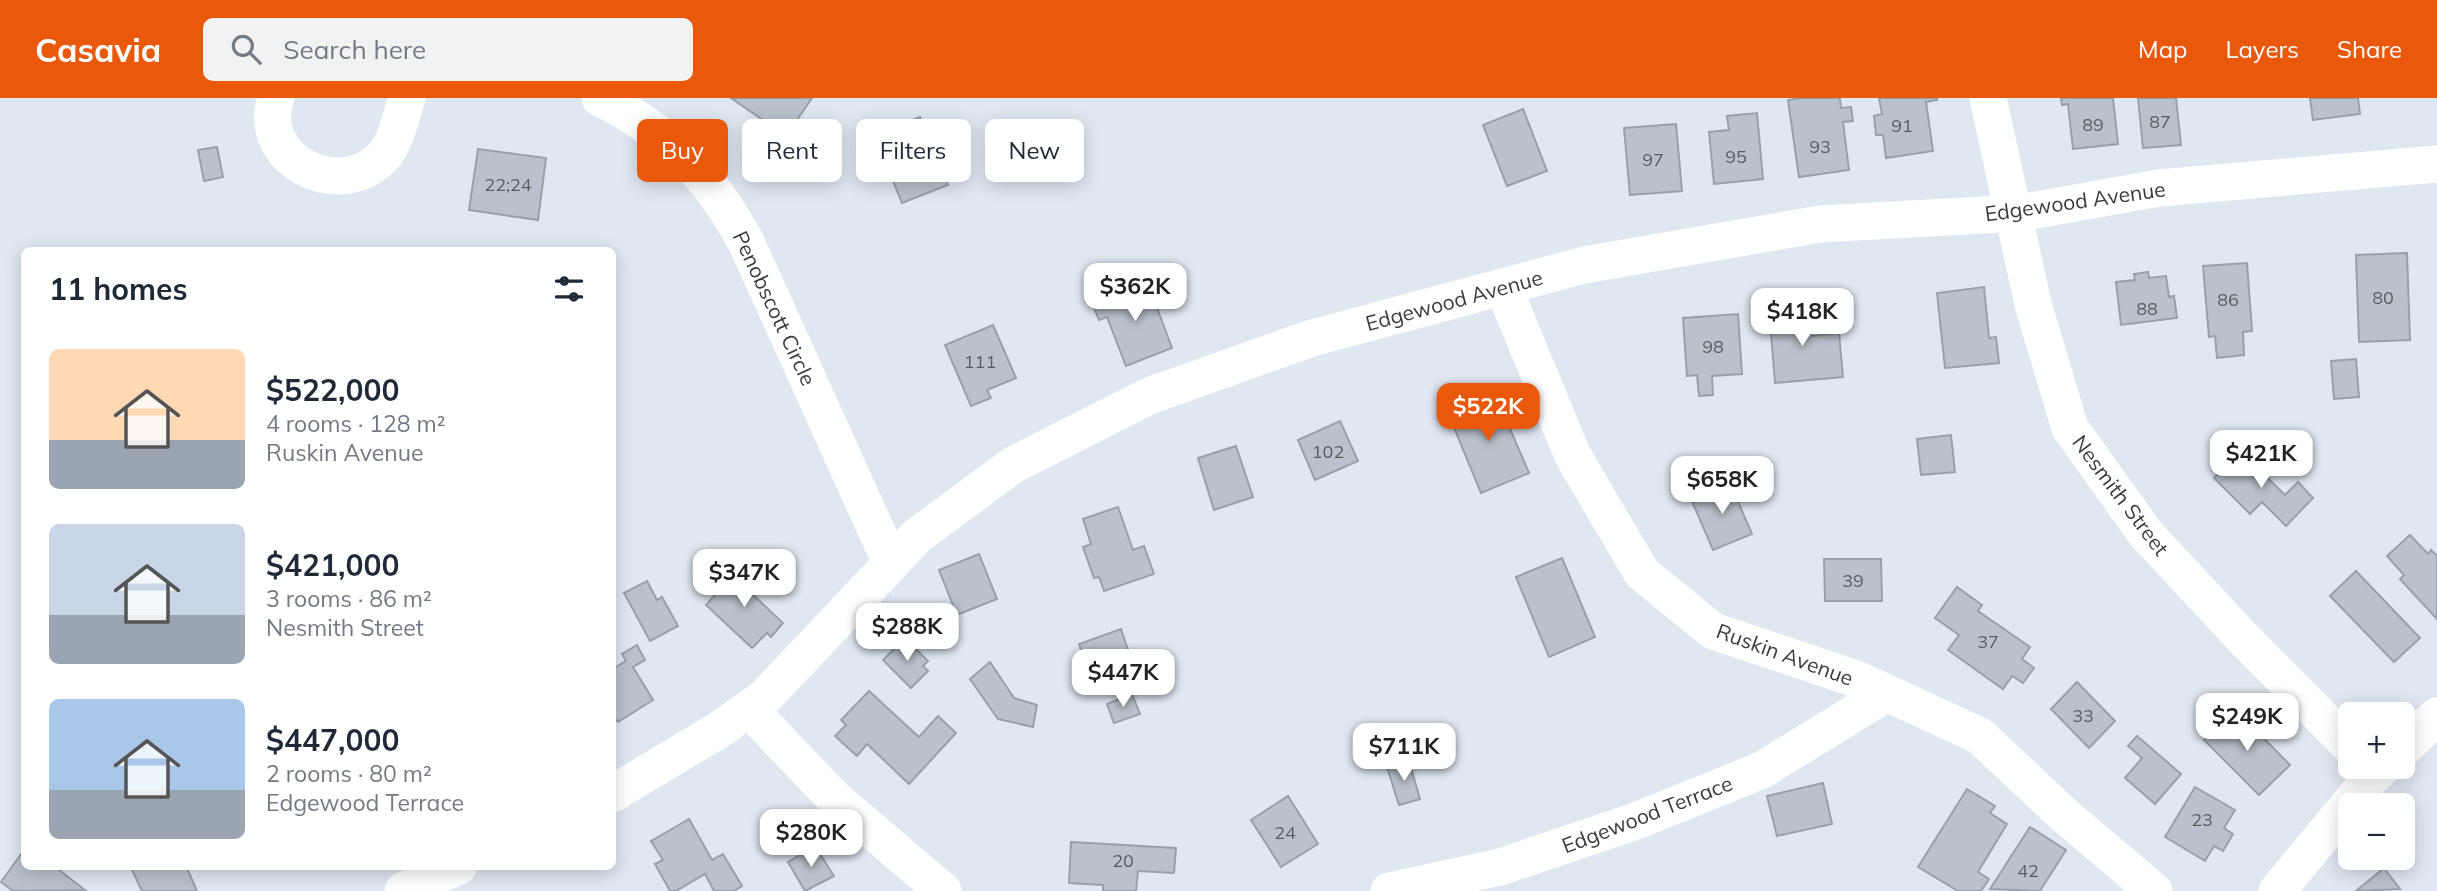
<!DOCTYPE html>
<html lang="en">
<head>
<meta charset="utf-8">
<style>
  :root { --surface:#fff; --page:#f2f2f3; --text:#1f2937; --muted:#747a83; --accent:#ea580c }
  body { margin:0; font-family:Mulish,sans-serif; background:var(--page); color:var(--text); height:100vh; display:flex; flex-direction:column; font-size:26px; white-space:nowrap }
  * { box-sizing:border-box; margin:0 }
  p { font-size:23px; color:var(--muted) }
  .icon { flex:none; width:38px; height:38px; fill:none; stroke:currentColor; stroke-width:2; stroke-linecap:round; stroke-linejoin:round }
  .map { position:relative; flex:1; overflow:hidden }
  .details { position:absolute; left:21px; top:149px; width:595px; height:623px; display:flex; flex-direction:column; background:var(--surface); border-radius:10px; box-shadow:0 4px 18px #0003 }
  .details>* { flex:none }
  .top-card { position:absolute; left:637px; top:21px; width:665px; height:63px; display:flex; gap:14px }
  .buttons { position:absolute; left:2338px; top:604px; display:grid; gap:14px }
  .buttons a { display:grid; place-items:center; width:77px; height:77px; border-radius:10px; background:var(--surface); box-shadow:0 4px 18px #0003; font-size:35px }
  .price { position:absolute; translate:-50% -60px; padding:0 16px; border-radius:14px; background:#fff; color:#222; font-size:23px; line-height:46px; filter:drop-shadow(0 2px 4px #0008) }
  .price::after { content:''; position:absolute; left:50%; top:42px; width:21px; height:16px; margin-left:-10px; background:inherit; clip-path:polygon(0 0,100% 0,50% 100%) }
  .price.active { background:var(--accent); color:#fff }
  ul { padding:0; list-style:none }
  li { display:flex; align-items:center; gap:21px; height:175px; padding:0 28px }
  li span { display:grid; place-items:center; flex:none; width:196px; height:140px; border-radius:10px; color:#555 }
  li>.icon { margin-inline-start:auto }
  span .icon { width:84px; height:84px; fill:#fffc; stroke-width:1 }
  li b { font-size:30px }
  h2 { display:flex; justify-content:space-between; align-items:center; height:84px; padding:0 28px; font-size:30px }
  .chip { padding:0 24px; border-radius:10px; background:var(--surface); box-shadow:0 4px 18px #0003; font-size:24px; line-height:63px }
  .chip.active { background:var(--accent); color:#fff }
  header { display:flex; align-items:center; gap:42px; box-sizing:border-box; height:98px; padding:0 35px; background:var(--accent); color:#fff }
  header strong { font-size:33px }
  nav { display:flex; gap:38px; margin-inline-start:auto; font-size:24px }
  .search { width:490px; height:63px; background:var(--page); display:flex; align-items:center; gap:18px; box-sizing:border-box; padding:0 24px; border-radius:10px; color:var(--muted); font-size:26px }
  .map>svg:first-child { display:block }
</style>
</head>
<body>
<header>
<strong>Casavia</strong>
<div class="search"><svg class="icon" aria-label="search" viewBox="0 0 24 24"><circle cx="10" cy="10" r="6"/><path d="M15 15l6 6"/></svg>Search here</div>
<nav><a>Map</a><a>Layers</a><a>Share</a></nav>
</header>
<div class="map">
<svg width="2437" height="793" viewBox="0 0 2437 793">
  <rect width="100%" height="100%" fill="#dfe7f1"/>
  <g fill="#b9c2cb" stroke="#98a0a9" stroke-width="2">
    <polygon points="731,0 812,0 786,38"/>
    <polygon points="1802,0 1840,0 1841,10 1851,9 1853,23 1843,24 1849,72 1799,79 1788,2"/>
    <polygon points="1879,0 1937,0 1937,2 1926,4 1933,53 1886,60 1883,37 1876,37 1874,18 1882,16"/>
    <polygon points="2061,0 2113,0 2118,46 2073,51 2068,6 2062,7"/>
    <polygon points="2138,0 2176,0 2181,47 2143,50"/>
    <polygon points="2310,0 2358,0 2360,16 2313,22"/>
    <polygon points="1523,11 1547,73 1507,88 1483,27"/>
    <polygon points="1757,15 1763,81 1714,86 1709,34 1729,32 1727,18"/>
    <polygon points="920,19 948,87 902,105 874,37"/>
    <polygon points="1676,26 1682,93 1630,97 1624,30"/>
    <polygon points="217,49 223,79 204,83 198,52"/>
    <polygon points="478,51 546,60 538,122 469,112"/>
    <polygon points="2407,155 2410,242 2359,244 2356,157"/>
    <polygon points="2247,165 2252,233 2243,234 2244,257 2217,260 2215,238 2209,239 2203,168"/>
    <polygon points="2148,174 2149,180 2166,178 2169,199 2174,198 2177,220 2121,227 2116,184 2135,182 2134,176"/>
    <polygon points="1147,183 1172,250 1126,268 1107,219 1099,222 1092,205"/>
    <polygon points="1984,189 1989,240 1996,239 1999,265 1945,270 1937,195"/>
    <polygon points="1809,207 1811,238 1839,235 1843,279 1775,285 1769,211"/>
    <polygon points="1738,216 1742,276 1712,278 1713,297 1699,298 1697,277 1687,278 1683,220"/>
    <polygon points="993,227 1016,280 987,292 991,300 971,308 945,247"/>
    <polygon points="2356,261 2359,299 2334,301 2331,263"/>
    <polygon points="1495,296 1529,375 1481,395 1448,315"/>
    <polygon points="1340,323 1358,363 1315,382 1298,342"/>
    <polygon points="1951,337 1955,374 1921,377 1917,341"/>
    <polygon points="1236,348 1253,399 1214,412 1198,360"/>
    <polygon points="2240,353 2285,397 2298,384 2313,400 2286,428 2262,404 2250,416 2214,380"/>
    <polygon points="1730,385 1752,436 1713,452 1691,401"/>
    <polygon points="1118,409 1133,452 1144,448 1154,476 1104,493 1099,479 1094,480 1083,449 1091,446 1083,421"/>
    <polygon points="2410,437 2428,456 2431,452 2437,458 2437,521 2400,481 2404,477 2387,458"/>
    <polygon points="979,456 997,501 957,517 939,472"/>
    <polygon points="1562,460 1595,539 1549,559 1516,479"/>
    <polygon points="1824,461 1881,461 1882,503 1825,503"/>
    <polygon points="741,468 760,485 751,495 783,525 771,539 767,535 752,550 706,507"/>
    <polygon points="2356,473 2420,540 2394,564 2330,498"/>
    <polygon points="647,483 657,502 662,499 678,528 650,543 624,495"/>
    <polygon points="1957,489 1982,507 1978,513 2030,549 2022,561 2034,570 2023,585 2012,578 2003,591 1948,552 1959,537 1935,520"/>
    <polygon points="1121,531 1136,576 1094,590 1079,546"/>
    <polygon points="905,540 928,563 923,568 928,573 911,590 883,562"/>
    <polygon points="637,547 645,562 633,569 653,602 618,624 612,616 612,571 626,563 622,556"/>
    <polygon points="990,564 1014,600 1037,607 1033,629 998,621 970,581"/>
    <polygon points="2077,584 2115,623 2089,650 2051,611"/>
    <polygon points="869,593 919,639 938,618 956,635 909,686 867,646 857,658 835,638 846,627 841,622"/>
    <polygon points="1132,596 1140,616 1114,625 1107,606"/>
    <polygon points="2241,617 2290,667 2259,697 2204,642 2228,618 2234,624"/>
    <polygon points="2137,638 2181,676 2155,706 2125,680 2142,660 2128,648"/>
    <polygon points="1409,663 1420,701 1399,707 1387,669"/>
    <polygon points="1823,685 1832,726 1777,738 1767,698"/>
    <polygon points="2195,689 2235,712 2224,730 2233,736 2223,753 2214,748 2205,763 2165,739"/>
    <polygon points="1967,691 1995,708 1990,715 2007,726 1978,774 1989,781 1981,793 1958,793 1918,769"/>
    <polygon points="1288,698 1318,746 1281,769 1251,722"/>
    <polygon points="689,721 712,762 723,756 742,788 734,793 714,793 705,776 676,793 670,793 655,766 663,762 651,743"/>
    <polygon points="2030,729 2066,752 2040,793 1990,791"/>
    <polygon points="1071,744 1176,750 1174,775 1138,773 1136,793 1103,793 1103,787 1069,785"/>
    <polygon points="815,748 834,778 805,793 788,764"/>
    <polygon points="24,752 24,768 54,768 85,792 13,793 1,784"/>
    <polygon points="136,768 186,768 197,793 142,793 131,770"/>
    <polygon points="2384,770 2400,791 2356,793"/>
  </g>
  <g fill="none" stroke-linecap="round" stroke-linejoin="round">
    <g stroke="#fff" stroke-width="37">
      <path d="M276,0C254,63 344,107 386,55C397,40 401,18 407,0"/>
      <path d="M600,0C667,32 711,80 746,144L891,465"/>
      <polyline points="1988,0 2033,206 2070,330 2146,436 2242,539 2350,648"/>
      <polyline points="1503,189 1573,358 1642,475 1713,533 1859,582 1980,638 2063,716 2154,793"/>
      <polyline points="749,611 833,699 943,793"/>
      <polyline points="2403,651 2437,618"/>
      <polyline points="612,696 719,632 765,599 917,438 1013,367 1149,298 1312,240 1584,167 1820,126 2019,115 2159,90 2437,66"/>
      <polyline points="403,793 459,768"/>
      <polyline points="1389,793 1500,769 1636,723 1762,672 1887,595"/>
      <polyline points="2277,793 2369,682 2384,668"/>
    </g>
  </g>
  <g text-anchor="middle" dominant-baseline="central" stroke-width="5" stroke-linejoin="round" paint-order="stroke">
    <g font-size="18" fill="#585d62">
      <text x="2160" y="23">87</text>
      <text x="2093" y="26">89</text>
      <text x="1902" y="27">91</text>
      <text x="1820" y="48">93</text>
      <text x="1736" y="58">95</text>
      <text x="1653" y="61">97</text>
      <text x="508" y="86">22;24</text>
      <text x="2383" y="199">80</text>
      <text x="2228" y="201">86</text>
      <text x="2147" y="210">88</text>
      <text x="1713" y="248">98</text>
      <text x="980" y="263">111</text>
      <text x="1328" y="353">102</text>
      <text x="1853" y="482">39</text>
      <text x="1988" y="543">37</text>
      <text x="2083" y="617">33</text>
      <text x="2202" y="721">23</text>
      <text x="1285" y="734">24</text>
      <text x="1123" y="762">20</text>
      <text x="2028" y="772">42</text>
    </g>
    <g font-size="21" fill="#383b3f" stroke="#fff">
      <text transform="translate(2075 103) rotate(-8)">Edgewood Avenue</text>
      <text transform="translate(1454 202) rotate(-15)">Edgewood Avenue</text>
      <text transform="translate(775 210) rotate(65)">Penobscott Circle</text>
      <text transform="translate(2121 397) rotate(53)">Nesmith Street</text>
      <text transform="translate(1785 556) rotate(20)">Ruskin Avenue</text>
      <text transform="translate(1647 716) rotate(-21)">Edgewood Terrace</text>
    </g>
  </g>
</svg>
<div class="buttons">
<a>+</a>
<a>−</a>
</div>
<b class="price" style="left:1135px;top:225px">$362K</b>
<b class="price" style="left:1802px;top:250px">$418K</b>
<b class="price active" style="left:1488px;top:345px">$522K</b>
<b class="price" style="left:2261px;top:392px">$421K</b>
<b class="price" style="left:1722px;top:418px">$658K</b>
<b class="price" style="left:744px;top:511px">$347K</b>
<b class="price" style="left:907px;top:565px">$288K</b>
<b class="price" style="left:1123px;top:611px">$447K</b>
<b class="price" style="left:2247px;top:655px">$249K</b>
<b class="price" style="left:1404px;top:685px">$711K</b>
<b class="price" style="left:811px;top:771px">$280K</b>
<div class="top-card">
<a class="chip active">Buy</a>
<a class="chip">Rent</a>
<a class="chip">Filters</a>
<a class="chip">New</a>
</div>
<section class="details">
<h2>11 homes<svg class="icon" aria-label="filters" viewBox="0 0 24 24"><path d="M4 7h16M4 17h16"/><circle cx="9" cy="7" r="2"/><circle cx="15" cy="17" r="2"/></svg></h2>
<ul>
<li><span style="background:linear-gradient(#ffd9b3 65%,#9aa5b1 0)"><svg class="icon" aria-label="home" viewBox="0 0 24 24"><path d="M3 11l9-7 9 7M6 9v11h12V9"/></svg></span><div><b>$522,000</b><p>4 rooms · 128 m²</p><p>Ruskin Avenue</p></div></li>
<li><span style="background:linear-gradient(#c9d6e8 65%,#9aa5b1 0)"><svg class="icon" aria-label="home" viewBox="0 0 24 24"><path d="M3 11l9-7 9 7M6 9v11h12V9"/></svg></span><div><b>$421,000</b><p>3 rooms · 86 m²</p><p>Nesmith Street</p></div></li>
<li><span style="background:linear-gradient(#a9c7e8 65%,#9aa5b1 0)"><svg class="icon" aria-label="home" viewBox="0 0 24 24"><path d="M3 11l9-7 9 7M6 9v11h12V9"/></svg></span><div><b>$447,000</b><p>2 rooms · 80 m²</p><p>Edgewood Terrace</p></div></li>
</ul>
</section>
</div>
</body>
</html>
